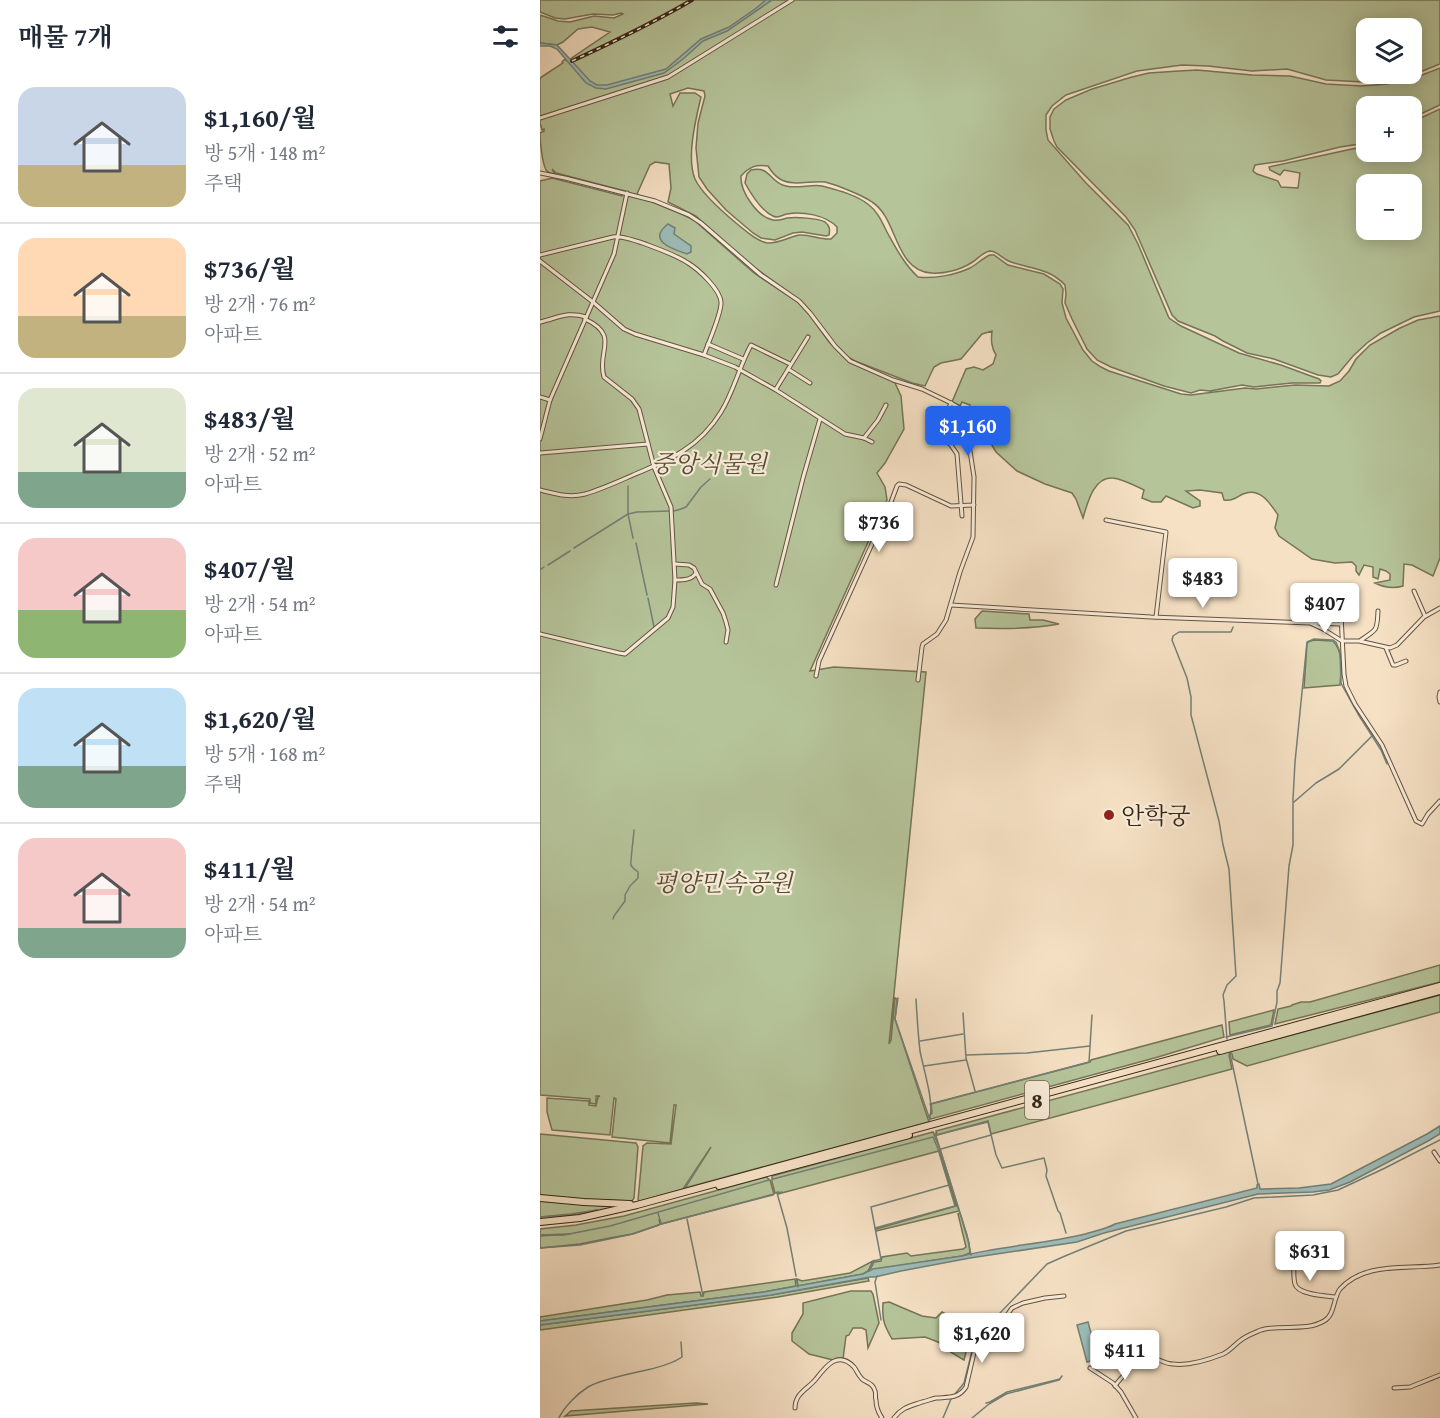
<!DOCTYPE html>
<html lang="ko">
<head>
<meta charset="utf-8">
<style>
  :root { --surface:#fff; --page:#f2f2f3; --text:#1f2937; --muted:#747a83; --line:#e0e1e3; --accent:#2563eb }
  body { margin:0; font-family:"Gentium Book Plus","Noto Serif KR",serif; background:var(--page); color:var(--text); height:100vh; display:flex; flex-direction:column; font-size:22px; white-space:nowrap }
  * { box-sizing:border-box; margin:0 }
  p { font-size:20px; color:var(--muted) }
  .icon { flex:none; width:33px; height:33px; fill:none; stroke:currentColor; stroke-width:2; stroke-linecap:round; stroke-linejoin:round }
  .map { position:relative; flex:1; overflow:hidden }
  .drawer { display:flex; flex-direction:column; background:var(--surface); width:540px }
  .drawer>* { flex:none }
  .fabs { position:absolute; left:816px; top:18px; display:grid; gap:12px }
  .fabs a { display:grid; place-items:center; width:66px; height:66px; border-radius:12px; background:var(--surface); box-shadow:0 3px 15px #0003; font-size:30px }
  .price { position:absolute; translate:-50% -51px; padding:0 14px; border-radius:6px; background:#fff; color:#222; font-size:20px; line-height:39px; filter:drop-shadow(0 2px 3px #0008) }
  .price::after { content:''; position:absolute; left:50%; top:36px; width:18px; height:14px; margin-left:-9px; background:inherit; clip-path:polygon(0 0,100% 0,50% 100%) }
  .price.selected { background:var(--accent); color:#fff }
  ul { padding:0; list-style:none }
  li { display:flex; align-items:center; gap:18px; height:150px; padding:0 18px }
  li+li { border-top:2px solid var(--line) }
  li span { display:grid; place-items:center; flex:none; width:168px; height:120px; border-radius:18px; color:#555 }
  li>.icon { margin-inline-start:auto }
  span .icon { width:72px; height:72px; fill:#fffc; stroke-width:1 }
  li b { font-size:26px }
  h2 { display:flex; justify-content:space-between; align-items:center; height:72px; padding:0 18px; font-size:26px }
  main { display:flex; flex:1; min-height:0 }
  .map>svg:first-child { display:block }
</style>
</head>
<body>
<main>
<section class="drawer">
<h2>매물 7개<svg class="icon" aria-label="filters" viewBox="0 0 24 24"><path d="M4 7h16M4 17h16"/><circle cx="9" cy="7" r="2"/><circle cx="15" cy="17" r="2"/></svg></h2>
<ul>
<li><span style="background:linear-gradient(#c9d6e8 65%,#c2b280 0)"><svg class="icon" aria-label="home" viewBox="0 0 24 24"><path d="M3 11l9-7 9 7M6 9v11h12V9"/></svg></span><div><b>$1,160/월</b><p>방 5개 · 148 m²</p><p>주택</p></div></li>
<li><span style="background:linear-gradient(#ffd9b3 65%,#c2b280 0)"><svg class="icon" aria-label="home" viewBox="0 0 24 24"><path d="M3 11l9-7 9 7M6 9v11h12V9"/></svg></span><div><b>$736/월</b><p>방 2개 · 76 m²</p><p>아파트</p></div></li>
<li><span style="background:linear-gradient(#dfe7d0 70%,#7fa58c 0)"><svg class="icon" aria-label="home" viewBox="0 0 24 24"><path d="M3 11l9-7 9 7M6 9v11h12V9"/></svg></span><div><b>$483/월</b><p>방 2개 · 52 m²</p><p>아파트</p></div></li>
<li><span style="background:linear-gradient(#f6c9c9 60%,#8fb573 0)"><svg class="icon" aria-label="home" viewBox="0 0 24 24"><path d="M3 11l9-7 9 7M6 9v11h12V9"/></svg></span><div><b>$407/월</b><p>방 2개 · 54 m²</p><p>아파트</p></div></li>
<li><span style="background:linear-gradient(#bfe0f5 65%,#7fa58c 0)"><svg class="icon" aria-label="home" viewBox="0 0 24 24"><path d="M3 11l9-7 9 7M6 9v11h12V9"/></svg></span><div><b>$1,620/월</b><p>방 5개 · 168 m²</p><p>주택</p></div></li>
<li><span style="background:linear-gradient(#f6c9c9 75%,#7fa58c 0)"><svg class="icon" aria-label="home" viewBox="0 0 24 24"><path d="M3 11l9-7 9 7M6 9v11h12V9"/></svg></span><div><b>$411/월</b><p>방 2개 · 54 m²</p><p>아파트</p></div></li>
</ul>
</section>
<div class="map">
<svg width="900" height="1418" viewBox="0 0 900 1418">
  <rect width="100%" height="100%" fill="#f6e1c5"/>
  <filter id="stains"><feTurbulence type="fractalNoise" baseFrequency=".00333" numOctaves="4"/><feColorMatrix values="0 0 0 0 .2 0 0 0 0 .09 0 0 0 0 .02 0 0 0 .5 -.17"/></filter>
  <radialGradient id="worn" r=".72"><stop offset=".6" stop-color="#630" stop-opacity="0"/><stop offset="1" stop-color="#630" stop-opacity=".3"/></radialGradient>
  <g fill="#b6c49a" stroke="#757458" stroke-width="1.5" fill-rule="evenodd">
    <path d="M0,0H900V64L880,72L844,81L824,82L786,80L747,69L712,71L668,66L642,65L597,71L526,95L512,106L506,115V130L508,140L546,183L588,225L598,244L629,318L641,326L699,353L741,365L779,379L781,381L780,383H752L714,387L702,385L670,391L660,390L651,393L624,386L571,367L557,360L547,349L532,319L525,303L526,294L525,285C509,268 491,269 471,262C464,260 458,252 451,251C443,251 437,260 431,263C420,270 404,274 391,273C354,270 358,218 332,202C322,195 297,185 285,182C271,180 253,187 240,179C235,176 231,171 228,166C216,164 209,167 201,176C200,191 217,217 233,220C238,221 243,219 247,218C256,217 278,218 285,222C290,226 290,230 289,235L286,236L262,232L253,233L235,240L221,238L213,233L186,210L167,189L159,177L156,148L158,123L165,96L164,91L148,88L130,94L133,106L140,93H155L161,97C156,118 146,158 155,179C162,194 184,213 196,223C205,230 216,241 227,243C238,244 249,237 259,235C270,234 280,240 291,239L297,233V227C286,215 262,211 247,214C242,215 238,219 233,216C222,211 211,194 205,183L207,174L211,170C230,165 230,183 246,186C258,189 271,184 282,186C297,190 317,195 329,205C338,212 342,222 347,232C356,248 364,264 378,277C394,279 415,275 430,268C437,264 443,258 450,255H454L468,265L504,274L520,284L523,289L522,303L526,318L543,350L552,361L561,367L569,371L641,394L651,395L705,388L716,389L755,385L789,386L800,381L809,371L816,359L830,345L860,328L878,320L900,316V558L893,576L872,565L864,564L863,586C853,589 845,588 835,583L850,580V574L846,571L840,569L838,579L833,577V567L824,565L819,575L816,571V566L812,562L795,563L772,559L739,536L735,528L738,515C730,503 720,487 703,494C695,498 693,501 684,500L682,493L660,490L646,491L660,501V506L653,508L626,496L621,502H612L602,498L604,490C596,486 580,478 572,478C553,477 547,505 543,518L536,499L532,493L505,484L477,471L456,452L439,423L428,411L430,405L422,402L420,406L412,402L426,369L434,367L443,370L453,364L456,355C451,347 451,340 452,331L442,334L421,359L401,363L394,367L385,386L372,383L315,361L306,356L292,341L260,300L204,260L156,216L128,202L131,188L129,164L115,162L110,165L97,194C115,206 137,210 155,221L214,273L259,303L268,313L289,342L309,362L351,380L355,383L361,396L364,429L345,463L337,473L345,487L347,500L270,671L294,667L386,672L349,1044L351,1040L355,998L357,999L355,1019L389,1122L145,1188L171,1147L143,1189L100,1201L98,1200L103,1146L107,1143L131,1144L136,1105H134L130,1143L72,1137L76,1099L74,1098L70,1135L12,1130L7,1112V1098L49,1101V1105L56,1106L58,1097L60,1096H56V1104L50,1103V1099L0,1095V181L12,178L82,196L85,191L16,173L12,169L15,174C11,173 9,174 6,170C2,162 0,141 0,133L4,131V129L2,130L0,123V78L23,63L22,62L25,59L27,61L70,32L52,27L38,29L23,42L17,45L0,43V15L18,21L30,22L54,16L74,18L83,14L81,13L73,15L53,14L25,19L15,18L0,12ZM826,28H872V74H826Z"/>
    <path d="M900,68V105L872,118V106H826V143L800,147L743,161L715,165L713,171L717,174L738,181L741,187L758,188L760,173L744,170L740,175L730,170L729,167L826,146V152H872V122L900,109V311L874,317L841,333L827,343L813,356L798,374L791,377L778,375L734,359L707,353L683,341L675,336L638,321L632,315L595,230L586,217L517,147L514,141L510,129V117L514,109L526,100L552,89L592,77L609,73L639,71L657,70L712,75L750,76L786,84L822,86L847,84L872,79ZM826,184H872V230H826Z"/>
    <path d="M442,611L489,614L490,620H503L519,624C492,629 463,629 436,628L435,619Z"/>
    <path d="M774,640L793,641C804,652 801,671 800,685L764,688L767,644L768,642Z"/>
    <polygon points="900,965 900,982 735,1024 738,1009 751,1006 752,1005 761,1002 770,1002"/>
    <polygon points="900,995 900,1012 707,1066 693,1059 692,1054 690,1052 689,1055 692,1069 451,1134 448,1121 397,1135 396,1131"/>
    <polygon points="734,1010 731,1025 690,1035 689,1022"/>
    <polygon points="682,1025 684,1037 618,1057 391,1119 389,1116 392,1113 391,1104 550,1062 551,1060"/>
    <polygon points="393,1132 400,1149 419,1211 336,1231 336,1229 416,1206 399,1151 238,1194 238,1192 235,1193 232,1182 232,1176"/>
    <polygon points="0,1134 96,1143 98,1147 94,1198 92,1201 32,1199 0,1196"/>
    <polygon points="226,1177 230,1180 234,1194 121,1224 119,1219 120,1224 119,1225 92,1234 70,1238 40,1244 0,1248 0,1236 30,1234 0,1235 0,1229 36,1225 84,1216"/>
    <polygon points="0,1201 64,1206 73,1207 73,1208 58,1211 57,1210 31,1214 0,1217"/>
    <polygon points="420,1213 429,1243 430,1253 422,1256 330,1270 334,1262 341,1261 342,1257 367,1253 371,1256 423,1249 426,1247 418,1214"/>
    <polygon points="333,1261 328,1271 323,1274 258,1286 257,1279 262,1281 310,1273"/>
    <polygon points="328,1278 329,1281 238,1297 0,1330 0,1325 231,1295"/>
    <polygon points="255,1279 256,1286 224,1292 0,1321 0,1317 107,1300 127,1295 160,1292 161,1296 163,1296 164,1292"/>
    <polygon points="311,1291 331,1291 333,1294 339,1323 328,1348 326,1330 322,1328 313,1328 309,1335 306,1336 303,1359 293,1360 269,1354 252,1341 252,1333 263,1314 263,1303"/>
    <path d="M349,1302L382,1316L396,1318L402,1312L418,1320L430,1336L424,1360L412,1353L398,1342L385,1337L352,1339C344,1325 342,1320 343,1303Z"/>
    <polygon points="156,1403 168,1404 25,1416 31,1411"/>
  </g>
  <g fill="#9dbcb8" stroke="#738077" stroke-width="1.5">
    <polygon points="226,0 232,0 187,31 163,41 143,59 124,73 66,89 56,88 46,83 17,49 10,46 0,46 0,43 17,45 50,81 57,85 67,85 126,69 161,39 189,27 215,9"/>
    <path d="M128,224L135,228L134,234L151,246V252L147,254C133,249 106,241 128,224Z"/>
    <path d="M900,1126V1134L888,1141L810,1182L789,1190L773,1192L718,1194L564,1233L537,1242L430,1258L361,1271L335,1277H330L231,1295L0,1325V1321L224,1292L323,1274L333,1269L422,1256C460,1246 505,1244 545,1234C555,1231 566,1229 575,1224L717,1188V1185L719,1184L720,1189H724L759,1188L791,1184L887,1134Z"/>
    <polygon points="548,1322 558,1359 547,1362 537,1325"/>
  </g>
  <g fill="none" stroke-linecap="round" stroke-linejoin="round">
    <g stroke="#738077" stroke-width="1.5">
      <polyline points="88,486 88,514 93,538"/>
      <polyline points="134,511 141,509 146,507 161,487 170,479"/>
      <polyline points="96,543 107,595"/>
      <polyline points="34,548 88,514 97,512 130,511"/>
      <polyline points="8,565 30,551"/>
      <polyline points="0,570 4,567"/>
      <polyline points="108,598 114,627"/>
      <polyline points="754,802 776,783 799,769 832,736"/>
      <path d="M73,919L74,916L85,901V895L90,886L98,878V872C96,870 92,868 91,865C90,863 94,834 94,830"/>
      <polyline points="358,998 355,1019 390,1120"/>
      <path d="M376,999C377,1016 378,1034 380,1051C383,1067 394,1102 390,1116"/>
      <polyline points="423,1013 426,1058 435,1091"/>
      <polyline points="686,1037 732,1026 737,1002 737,991 740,983 749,866 753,845 753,799 755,762 767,642 774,639 793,640 796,642 800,652 801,683 803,687 818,714 841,750 847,764"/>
      <polyline points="687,1039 684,1001 683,995 687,985 696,976 689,869 683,845 679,821 651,715 651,697 647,678 632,640 633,636 639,632 691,632 693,627"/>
      <polyline points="380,1041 423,1034"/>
      <polyline points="690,1053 718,1184"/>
      <polyline points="426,1055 487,1053 550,1046"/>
      <polyline points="384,1066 426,1060"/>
      <polyline points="390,1104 549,1062 552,1015"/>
      <polyline points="395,1133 427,1235 431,1255"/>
      <polyline points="396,1135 448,1122 456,1155 462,1168 504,1158 507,1170 506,1176 518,1211 520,1213 526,1233"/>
      <polyline points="401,1149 451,1135"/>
      <polyline points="233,1179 393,1137 398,1149 415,1206 335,1228"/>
      <polyline points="145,1187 159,1165"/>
      <polyline points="237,1193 247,1228 256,1276"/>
      <polyline points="237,1193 242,1192"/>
      <polyline points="118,1213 121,1223"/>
      <polyline points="0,1217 31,1215 57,1210"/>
      <polyline points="147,1219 163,1296"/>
      <polyline points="0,1235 24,1235 70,1226 229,1180"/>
      <polyline points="0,1248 40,1245 93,1234 121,1224 233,1195"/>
      <polyline points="329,1271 334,1261 341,1259 331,1207 409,1185"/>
      <polyline points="337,1276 335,1282 341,1320"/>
      <polyline points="256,1279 258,1287"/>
      <polyline points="446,1403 450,1402 467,1392 520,1379"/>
      <path d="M19,1418C24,1407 37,1394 48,1387C61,1379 94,1373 111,1369C122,1366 132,1364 142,1357L141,1342"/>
      <polyline points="403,1418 411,1399 424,1383 434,1343 437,1337 507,1264 525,1256 586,1231 686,1207 714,1198 773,1195 798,1190 843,1169 900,1140"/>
      <polyline points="432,1418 449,1404 466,1394 519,1380 522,1376"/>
    </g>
    <defs>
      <g id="minor">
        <polyline points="0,118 128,77 252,0"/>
        <polyline points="0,173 25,178 115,201 149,215 161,223 221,275 259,301 270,313 295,346 310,361 353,380 382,389 411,403 421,409 424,412 434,477 433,537 420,572 406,620 397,634 383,644 382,647 378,680"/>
        <path d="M0,255L73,237C87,235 136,255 148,263C158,269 180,289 181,302C182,313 168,343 164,355"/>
        <polyline points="0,261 53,302 84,329 95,334 164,355 195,367 236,390 305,434 324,438 332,442"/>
        <path d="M0,322C18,318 27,311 46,317"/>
        <polyline points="168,344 203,359"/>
        <polyline points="248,369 270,383"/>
        <polyline points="236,389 268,337"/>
        <polyline points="0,397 10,400"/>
        <polyline points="411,403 398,434 399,436 411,445 417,454 422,516"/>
        <polyline points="324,438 338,420 346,405"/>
        <polyline points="0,439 10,400 74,254 87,193"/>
        <polyline points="0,453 108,444"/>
        <path d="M0,490C16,494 29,498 45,494C62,489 77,482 93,475C129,460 159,448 181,412C194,391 199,367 211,345L250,364"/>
        <polyline points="566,520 626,532 616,617"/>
        <polyline points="135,564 149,565 154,568 162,584 170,589 183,613 186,622 188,630 186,642"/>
        <path d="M135,580C143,580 152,580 156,573"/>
        <polyline points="236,585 263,478 280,419"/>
        <path d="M769,588C779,588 793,586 800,595L804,674L806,686L815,704L842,745L876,821L882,824L888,814L900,801"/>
        <polyline points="874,591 885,616"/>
        <polyline points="411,605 611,617 770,623 783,629 802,641 819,641 850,648 857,645 884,617 900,608"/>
        <polyline points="771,623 801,624"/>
        <path d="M0,634L79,653L85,654L128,618L133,607L135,580L131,507L114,467L99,409L92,399L64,377C56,351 81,336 45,319"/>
        <path d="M821,640C838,629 837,630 838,611"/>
        <polyline points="846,648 853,665 856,665 866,661"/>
        <polyline points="276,676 279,661 351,502 357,486 359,484 366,485 411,506 434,505"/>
        <polyline points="900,692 899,697 900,702"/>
        <polyline points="894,1152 900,1161"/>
        <path d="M754,1259C754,1267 753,1277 755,1284C758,1295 786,1296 796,1297"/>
        <polyline points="550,1368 573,1383 581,1392 596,1418"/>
        <path d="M575,1386C579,1380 583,1376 587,1372C592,1367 592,1361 598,1358C610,1352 622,1364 633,1364C649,1366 668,1360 683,1354C690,1351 694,1345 701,1340C706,1336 714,1333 721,1330C742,1324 765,1332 784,1321C795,1315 793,1298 800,1289C825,1261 867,1270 900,1265"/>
        <polyline points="854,1388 870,1387 900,1375"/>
        <path d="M255,1408C255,1393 268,1389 276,1379C286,1366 298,1350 314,1367C317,1371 318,1375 322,1379C327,1383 333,1383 335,1391C336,1392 335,1399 336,1400C336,1407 338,1412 342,1418"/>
        <path d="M354,1418C362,1407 371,1406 382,1402C387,1401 391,1399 396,1398C409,1397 418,1399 426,1387L436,1344L449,1328L467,1315L472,1308L483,1303L505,1298L524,1296"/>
      </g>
      <g id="motorway">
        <polyline points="680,1051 900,991"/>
        <polyline points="179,1186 369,1135"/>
        <polyline points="0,1198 44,1202 90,1204"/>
        <polyline points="0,1222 40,1218 97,1205 900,986"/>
      </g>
    </defs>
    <use href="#minor" stroke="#645441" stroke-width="5"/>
    <use href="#motorway" stroke="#342515" stroke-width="8"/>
    <use href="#minor" stroke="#f9ecd9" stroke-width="3"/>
    <use href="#motorway" stroke="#f6e1c5" stroke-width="6"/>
    <defs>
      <path id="rail" d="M32,61C73,42 113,23 152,0"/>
    </defs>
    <use href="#rail" stroke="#342515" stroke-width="4"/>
    <use href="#rail" stroke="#f9ecd9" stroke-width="1.5" stroke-dasharray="4.5" stroke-linecap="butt"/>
  </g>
  <circle fill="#8f2418" stroke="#f9ecd9" stroke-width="2" cx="569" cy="815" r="6"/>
  <g text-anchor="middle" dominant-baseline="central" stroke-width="4.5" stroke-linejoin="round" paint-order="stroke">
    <rect fill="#f9ecd9" stroke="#6f6150" stroke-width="1.5" x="485" y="1081" width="24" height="38" rx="4.5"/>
    <g font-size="22" font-weight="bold" fill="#342515">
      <text x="497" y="1100">8</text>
    </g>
    <g font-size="24" font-style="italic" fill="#544d36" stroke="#f9ecd9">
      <text x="169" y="463">중앙식물원</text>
      <text x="183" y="882">평양민속공원</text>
    </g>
    <g font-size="24" fill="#342515" stroke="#f9ecd9" text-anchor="start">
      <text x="581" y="815">안학궁</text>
    </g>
  </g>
  <rect width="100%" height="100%" filter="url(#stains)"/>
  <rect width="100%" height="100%" fill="url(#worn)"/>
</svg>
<div class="fabs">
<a><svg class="icon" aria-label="layers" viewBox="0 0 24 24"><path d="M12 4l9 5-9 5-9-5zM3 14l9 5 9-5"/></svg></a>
<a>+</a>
<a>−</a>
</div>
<b class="price selected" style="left:428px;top:457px">$1,160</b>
<b class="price" style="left:339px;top:553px">$736</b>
<b class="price" style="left:663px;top:609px">$483</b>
<b class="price" style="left:785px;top:634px">$407</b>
<b class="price" style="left:770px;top:1282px">$631</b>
<b class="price" style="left:442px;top:1364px">$1,620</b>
<b class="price" style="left:585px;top:1381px">$411</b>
</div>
</main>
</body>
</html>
